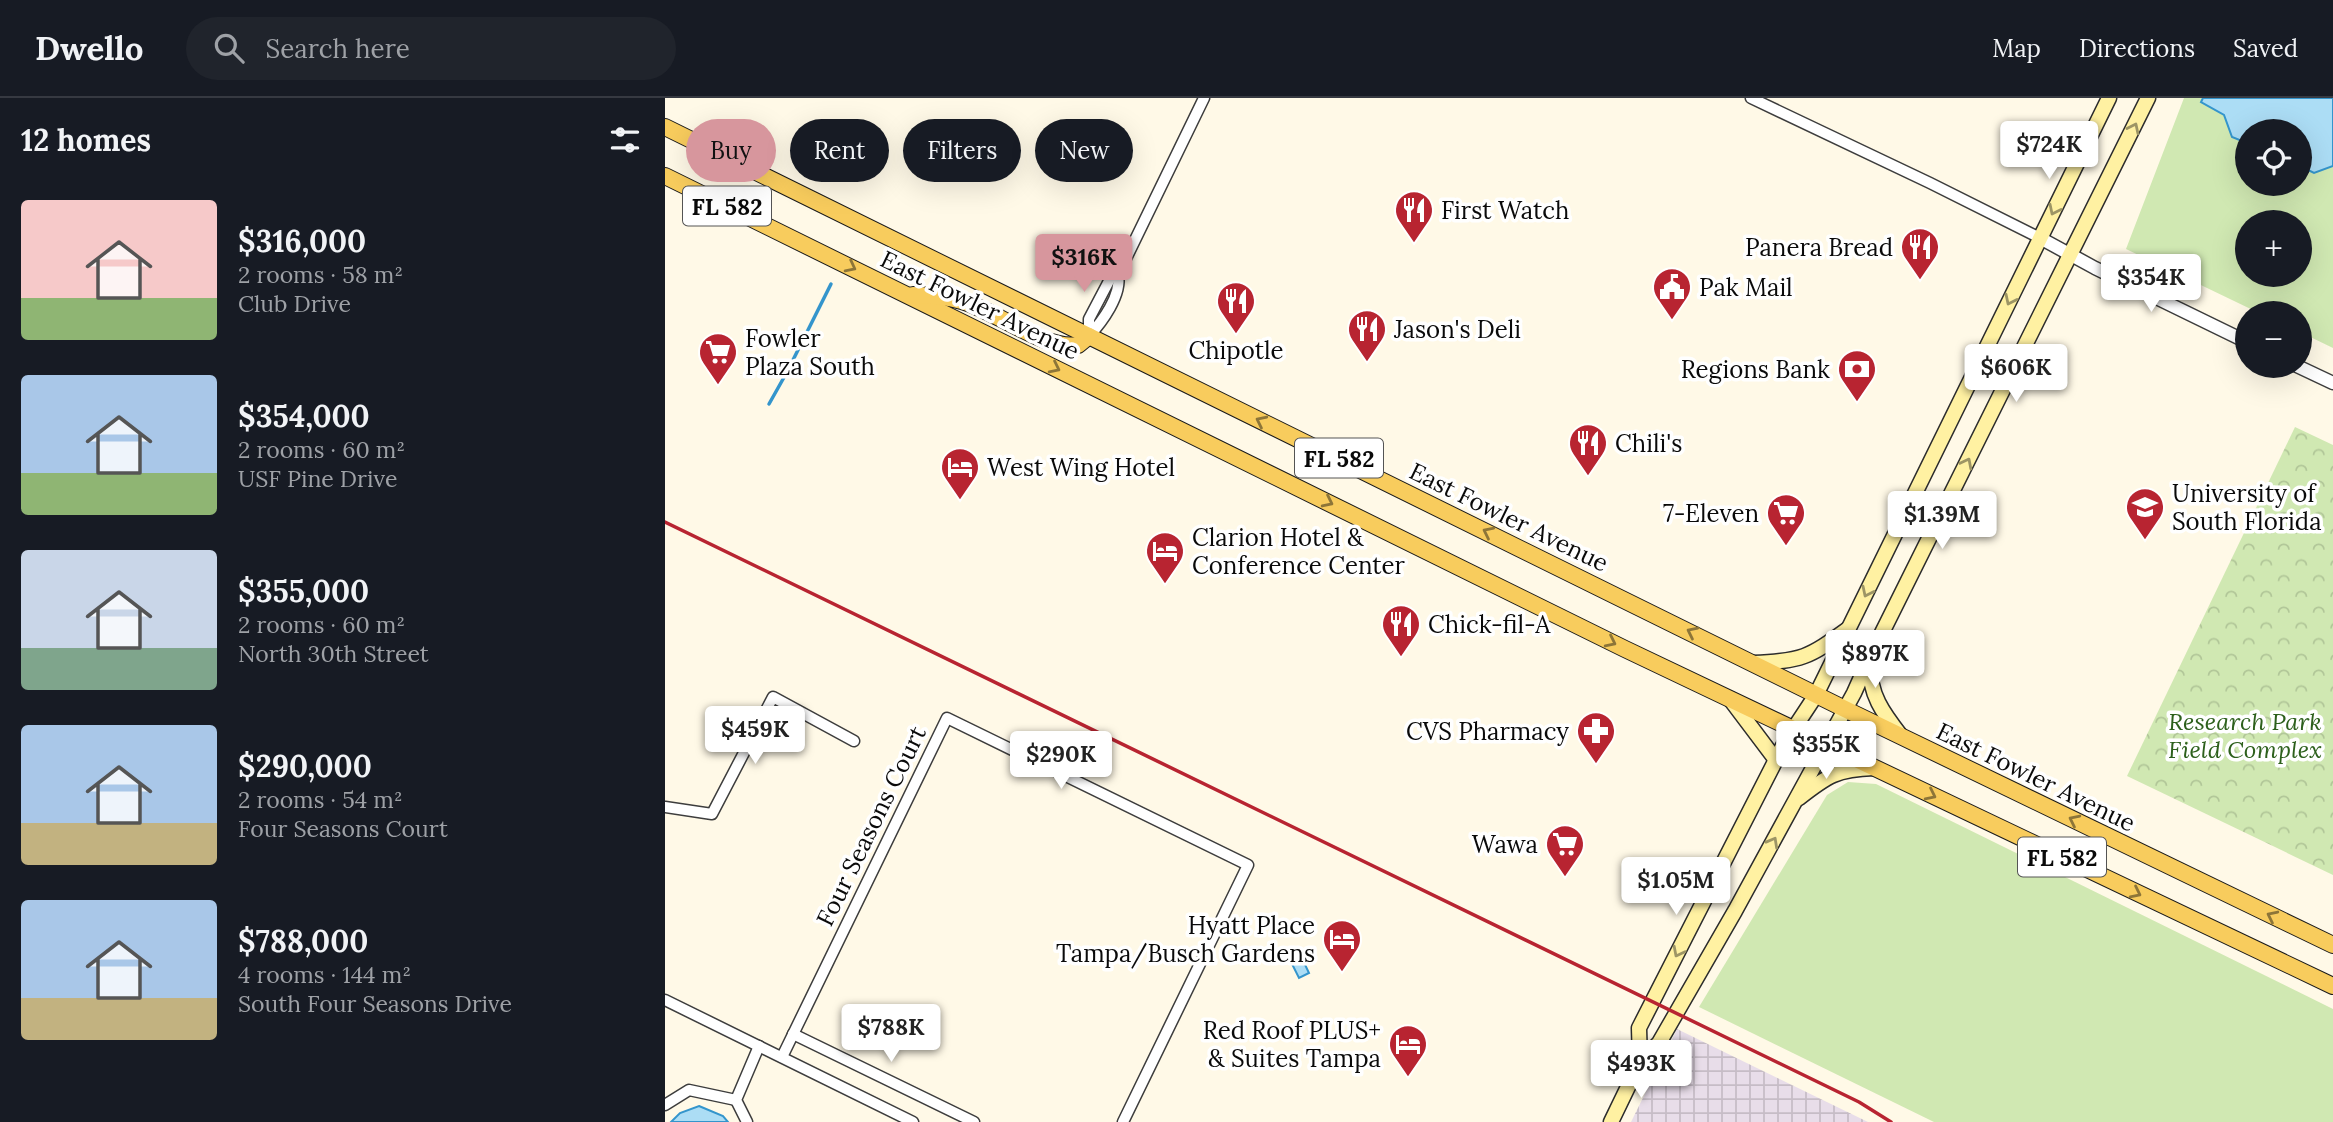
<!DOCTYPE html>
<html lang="en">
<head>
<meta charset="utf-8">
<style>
  :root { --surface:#171b24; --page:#20242c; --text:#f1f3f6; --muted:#9ea1a6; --line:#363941; --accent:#d7969d }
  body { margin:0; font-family:Lora,serif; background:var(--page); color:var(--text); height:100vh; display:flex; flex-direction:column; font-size:26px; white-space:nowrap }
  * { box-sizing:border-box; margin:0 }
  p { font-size:23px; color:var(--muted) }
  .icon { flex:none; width:38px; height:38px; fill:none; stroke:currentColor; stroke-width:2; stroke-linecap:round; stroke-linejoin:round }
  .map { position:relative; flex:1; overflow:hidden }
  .details { display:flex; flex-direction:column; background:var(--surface); width:665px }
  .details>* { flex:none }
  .top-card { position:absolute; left:21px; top:21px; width:665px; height:63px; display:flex; gap:14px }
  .controls { position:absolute; left:1570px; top:21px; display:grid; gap:14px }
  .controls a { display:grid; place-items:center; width:77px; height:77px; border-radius:50%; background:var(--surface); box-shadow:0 7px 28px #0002; font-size:35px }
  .price { position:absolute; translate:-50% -60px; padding:0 16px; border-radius:7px; background:#fff; color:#222; font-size:23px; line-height:46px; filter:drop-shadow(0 2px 4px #0008) }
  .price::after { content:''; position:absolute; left:50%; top:42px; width:21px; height:16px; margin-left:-10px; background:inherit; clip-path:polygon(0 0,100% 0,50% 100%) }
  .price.current { background:var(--accent); color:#111 }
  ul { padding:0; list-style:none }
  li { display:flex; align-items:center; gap:21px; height:175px; padding:0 21px }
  li span { display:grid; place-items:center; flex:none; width:196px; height:140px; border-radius:7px; color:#555 }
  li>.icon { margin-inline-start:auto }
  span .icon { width:84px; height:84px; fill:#fffc; stroke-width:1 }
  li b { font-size:30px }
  h2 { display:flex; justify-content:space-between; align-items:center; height:84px; padding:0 21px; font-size:30px }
  .chip { padding:0 24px; border-radius:32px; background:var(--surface); box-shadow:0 7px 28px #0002; font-size:24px; line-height:63px }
  .chip.current { background:var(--accent); color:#111 }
  header { display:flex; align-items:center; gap:42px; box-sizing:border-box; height:98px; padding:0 35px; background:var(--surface); border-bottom:2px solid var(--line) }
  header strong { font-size:33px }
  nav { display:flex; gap:38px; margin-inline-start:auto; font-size:24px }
  .search { width:490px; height:63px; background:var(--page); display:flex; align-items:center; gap:18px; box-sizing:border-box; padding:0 24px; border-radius:38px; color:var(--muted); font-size:26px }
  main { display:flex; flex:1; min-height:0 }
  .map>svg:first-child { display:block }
</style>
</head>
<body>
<header>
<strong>Dwello</strong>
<div class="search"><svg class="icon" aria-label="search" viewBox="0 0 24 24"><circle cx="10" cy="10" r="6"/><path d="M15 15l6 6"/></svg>Search here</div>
<nav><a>Map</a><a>Directions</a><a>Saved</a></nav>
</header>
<main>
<section class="details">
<h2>12 homes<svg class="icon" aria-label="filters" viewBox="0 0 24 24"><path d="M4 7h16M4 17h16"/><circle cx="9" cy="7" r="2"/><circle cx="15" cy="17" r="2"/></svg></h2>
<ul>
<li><span style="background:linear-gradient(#f6c9c9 70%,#8fb573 0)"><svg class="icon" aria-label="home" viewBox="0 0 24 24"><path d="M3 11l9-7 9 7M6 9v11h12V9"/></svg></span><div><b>$316,000</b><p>2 rooms · 58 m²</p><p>Club Drive</p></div></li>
<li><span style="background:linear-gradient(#a9c7e8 70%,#8fb573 0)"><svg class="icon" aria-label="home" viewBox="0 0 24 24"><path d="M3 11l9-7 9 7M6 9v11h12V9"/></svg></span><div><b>$354,000</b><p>2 rooms · 60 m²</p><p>USF Pine Drive</p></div></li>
<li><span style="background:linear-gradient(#c9d6e8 70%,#7fa58c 0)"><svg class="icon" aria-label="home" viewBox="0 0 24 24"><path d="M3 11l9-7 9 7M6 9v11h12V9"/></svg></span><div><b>$355,000</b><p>2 rooms · 60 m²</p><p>North 30th Street</p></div></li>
<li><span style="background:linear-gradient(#a9c7e8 70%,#c2b280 0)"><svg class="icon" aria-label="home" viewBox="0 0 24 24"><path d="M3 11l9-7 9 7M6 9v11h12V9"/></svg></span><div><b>$290,000</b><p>2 rooms · 54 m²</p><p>Four Seasons Court</p></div></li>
<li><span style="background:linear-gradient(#a9c7e8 70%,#c2b280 0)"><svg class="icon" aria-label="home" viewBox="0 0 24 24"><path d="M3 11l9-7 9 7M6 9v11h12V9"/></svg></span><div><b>$788,000</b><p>4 rooms · 144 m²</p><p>South Four Seasons Drive</p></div></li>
</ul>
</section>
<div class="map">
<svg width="1668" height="1024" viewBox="0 0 1668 1024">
  <defs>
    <pattern id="industrial-grid" width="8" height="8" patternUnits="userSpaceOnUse" patternTransform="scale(1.75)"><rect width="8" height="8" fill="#e8dde9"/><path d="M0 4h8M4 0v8" fill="none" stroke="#c6bcc6"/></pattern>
    <pattern id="park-crowns" width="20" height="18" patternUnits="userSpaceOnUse" patternTransform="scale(1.75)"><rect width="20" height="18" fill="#d0e8b2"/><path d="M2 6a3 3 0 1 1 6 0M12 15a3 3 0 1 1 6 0" fill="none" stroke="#b1c698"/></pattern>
  </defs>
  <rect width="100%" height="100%" fill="#fff9e7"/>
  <polygon fill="url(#industrial-grid)" points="1012,931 1203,1024 966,1024"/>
  <g fill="#d0e8b2" fill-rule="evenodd">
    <path d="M1519,0H1668V250L1635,234L1634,215H1594L1461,151ZM1582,33H1634V86H1582ZM1582,124H1634V177H1582Z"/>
    <polygon points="1183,684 1211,686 1668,911 1668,1024 1269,1024 1034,909 1162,697"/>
  </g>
  <polygon fill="url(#park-crowns)" points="1630,329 1668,347 1668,777 1462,678"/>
  <g fill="#acddf5" stroke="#3495cc" stroke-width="2">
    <polygon points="1538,0 1668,0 1668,68 1649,75 1635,68 1634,33 1582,33 1582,45 1567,39 1559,17 1536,4"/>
    <polygon points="634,854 644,875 634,880 624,860"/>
    <polygon points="34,1008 58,1018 63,1024 6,1024 15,1015"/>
  </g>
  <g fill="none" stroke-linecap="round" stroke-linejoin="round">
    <polyline stroke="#3495cc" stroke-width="3.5" points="104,306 122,274 166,186"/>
    <defs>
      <g id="minor">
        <polyline points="1086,0 1265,85 1375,140"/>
        <polyline points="424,238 424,221 445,181 453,177 539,0"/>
        <path d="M424,238C437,224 457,197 453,177"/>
        <polyline points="0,709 47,716 108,599 189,643"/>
        <polyline points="0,902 248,1024"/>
        <polyline points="128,936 309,1024"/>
        <polyline points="117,959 282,620 583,767 458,1024"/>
        <polyline points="0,1007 24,992 71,1002"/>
        <polyline points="82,1024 71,1002 94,948"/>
      </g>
      <g id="tertiary">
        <polyline points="1375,140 1430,170 1582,244"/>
        <polyline points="1632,268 1668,285"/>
      </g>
      <g id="secondary">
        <path d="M1088,565C1137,563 1143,560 1183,531"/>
        <path d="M1205,566C1204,596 1218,615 1236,638"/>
        <polyline points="1065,601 1111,662"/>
        <path d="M1134,700C1162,678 1172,671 1209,670"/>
        <polyline points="975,964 974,930 1120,644 1151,597 1444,0"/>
        <polyline points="946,1024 975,964 994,945 1070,813 1189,595 1206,557 1483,0"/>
      </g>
      <g id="primary">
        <polyline points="0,29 1192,617 1668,847"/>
        <polyline points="0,78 960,551 1668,888"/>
        <path d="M248,197C265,197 280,198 297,203C329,212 381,253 413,247L424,238"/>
      </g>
    </defs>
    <use href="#minor" stroke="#3d3d3d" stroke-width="13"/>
    <use href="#tertiary" stroke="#3d3d3d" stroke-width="15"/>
    <use href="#secondary" stroke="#2c2c2c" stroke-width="17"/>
    <use href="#primary" stroke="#1b1b1b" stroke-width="18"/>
    <use href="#minor" stroke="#fff" stroke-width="10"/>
    <use href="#tertiary" stroke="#fff" stroke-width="12"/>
    <use href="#secondary" stroke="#fff1a2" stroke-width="14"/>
    <use href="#primary" stroke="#f8cc5d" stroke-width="16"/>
    <polyline stroke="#b82431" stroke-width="3.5" points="0,424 1194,1004 1226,1024"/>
  </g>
  <defs><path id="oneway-chevron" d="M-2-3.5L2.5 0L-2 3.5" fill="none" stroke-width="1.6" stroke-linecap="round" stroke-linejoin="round" transform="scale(1.75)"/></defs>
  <g stroke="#9d9565">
    <use href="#oneway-chevron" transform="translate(1469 30) rotate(-64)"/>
    <use href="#oneway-chevron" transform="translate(1389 112) rotate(116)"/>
    <use href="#oneway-chevron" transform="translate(1345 202) rotate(116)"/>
    <use href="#oneway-chevron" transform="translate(1302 365) rotate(-63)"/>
    <use href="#oneway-chevron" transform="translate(1202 494) rotate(116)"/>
    <use href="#oneway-chevron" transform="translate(1108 744) rotate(-61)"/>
    <use href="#oneway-chevron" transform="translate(1013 854) rotate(117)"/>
  </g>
  <g stroke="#8d7538">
    <use href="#oneway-chevron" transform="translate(186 169) rotate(27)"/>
    <use href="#oneway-chevron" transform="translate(390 270) rotate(26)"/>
    <use href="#oneway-chevron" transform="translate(596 323) rotate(-154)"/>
    <use href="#oneway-chevron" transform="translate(663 404) rotate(26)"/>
    <use href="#oneway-chevron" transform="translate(823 434) rotate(-154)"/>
    <use href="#oneway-chevron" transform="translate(1027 534) rotate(-154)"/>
    <use href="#oneway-chevron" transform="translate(946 544) rotate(26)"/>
    <use href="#oneway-chevron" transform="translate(1266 697) rotate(26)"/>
    <use href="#oneway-chevron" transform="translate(1409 722) rotate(-154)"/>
    <use href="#oneway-chevron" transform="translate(1471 795) rotate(26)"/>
    <use href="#oneway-chevron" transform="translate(1607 818) rotate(-154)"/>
  </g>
  <defs>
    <symbol id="restaurant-pin" viewBox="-11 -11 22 30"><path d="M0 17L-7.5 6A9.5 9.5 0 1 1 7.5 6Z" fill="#b82431" stroke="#fff"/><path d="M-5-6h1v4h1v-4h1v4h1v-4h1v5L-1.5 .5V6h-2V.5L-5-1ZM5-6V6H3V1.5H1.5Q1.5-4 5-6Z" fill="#fff"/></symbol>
    <symbol id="civic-pin" viewBox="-11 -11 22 30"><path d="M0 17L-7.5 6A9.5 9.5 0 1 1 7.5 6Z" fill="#b82431" stroke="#fff"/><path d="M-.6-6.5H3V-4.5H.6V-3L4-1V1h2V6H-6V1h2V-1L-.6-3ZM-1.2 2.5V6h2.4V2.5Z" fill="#fff"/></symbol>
    <symbol id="supermarket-pin" viewBox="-11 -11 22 30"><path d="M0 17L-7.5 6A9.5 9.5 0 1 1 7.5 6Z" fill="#b82431" stroke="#fff"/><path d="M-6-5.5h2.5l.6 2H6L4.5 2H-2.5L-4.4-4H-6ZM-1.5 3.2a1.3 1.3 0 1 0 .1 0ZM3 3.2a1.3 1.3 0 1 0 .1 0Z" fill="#fff"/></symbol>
    <symbol id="bank-pin" viewBox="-11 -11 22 30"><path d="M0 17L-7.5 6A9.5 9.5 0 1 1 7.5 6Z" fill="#b82431" stroke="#fff"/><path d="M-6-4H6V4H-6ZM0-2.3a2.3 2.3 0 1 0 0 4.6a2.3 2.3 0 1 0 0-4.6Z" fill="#fff"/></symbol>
    <symbol id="hotel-pin" viewBox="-11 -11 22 30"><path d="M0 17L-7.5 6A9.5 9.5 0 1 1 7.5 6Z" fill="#b82431" stroke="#fff"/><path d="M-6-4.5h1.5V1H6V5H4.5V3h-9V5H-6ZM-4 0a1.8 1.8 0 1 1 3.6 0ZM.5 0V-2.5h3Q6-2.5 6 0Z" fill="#fff"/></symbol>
    <symbol id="university-pin" viewBox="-11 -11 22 30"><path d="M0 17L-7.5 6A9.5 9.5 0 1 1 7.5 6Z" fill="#b82431" stroke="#fff"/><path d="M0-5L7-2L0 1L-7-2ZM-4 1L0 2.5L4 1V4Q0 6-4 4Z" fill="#fff"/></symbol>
    <symbol id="pharmacy-pin" viewBox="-11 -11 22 30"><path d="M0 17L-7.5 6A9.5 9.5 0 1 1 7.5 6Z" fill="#b82431" stroke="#fff"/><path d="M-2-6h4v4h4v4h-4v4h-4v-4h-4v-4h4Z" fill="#fff"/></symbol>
  </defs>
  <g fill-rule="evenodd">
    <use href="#restaurant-pin" x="727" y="90" width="44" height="60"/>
    <use href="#restaurant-pin" x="1233" y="127" width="44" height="60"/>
    <use href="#civic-pin" x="985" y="167" width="44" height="60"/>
    <use href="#restaurant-pin" x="549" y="181" width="44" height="60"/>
    <use href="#restaurant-pin" x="680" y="209" width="44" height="60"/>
    <use href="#supermarket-pin" x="31" y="232" width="44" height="60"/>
    <use href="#bank-pin" x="1170" y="249" width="44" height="60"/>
    <use href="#restaurant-pin" x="901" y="323" width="44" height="60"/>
    <use href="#hotel-pin" x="273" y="347" width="44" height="60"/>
    <use href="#university-pin" x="1458" y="387" width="44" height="60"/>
    <use href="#supermarket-pin" x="1099" y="393" width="44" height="60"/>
    <use href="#hotel-pin" x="478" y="431" width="44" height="60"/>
    <use href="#restaurant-pin" x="714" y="504" width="44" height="60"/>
    <use href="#pharmacy-pin" x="909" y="611" width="44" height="60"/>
    <use href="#supermarket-pin" x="878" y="724" width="44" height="60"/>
    <use href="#hotel-pin" x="655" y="819" width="44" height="60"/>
    <use href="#hotel-pin" x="721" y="924" width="44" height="60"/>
  </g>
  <g text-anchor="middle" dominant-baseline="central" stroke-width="7" stroke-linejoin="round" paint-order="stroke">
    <g fill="#fff" stroke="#545454" stroke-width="2">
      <rect x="18" y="88.5" width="88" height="39" rx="5"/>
      <rect x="630" y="340.5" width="88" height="39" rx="5"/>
      <rect x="1353" y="739.5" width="88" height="39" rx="5"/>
    </g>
    <g font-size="23" font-weight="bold" fill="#0a0a0a">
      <text x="62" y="108">FL 582</text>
      <text x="674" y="360">FL 582</text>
      <text x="1397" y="759">FL 582</text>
    </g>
    <g font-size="24" fill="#0a0a0a" stroke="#fff" text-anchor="start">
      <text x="776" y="112">First Watch</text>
      <text x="1228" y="149" text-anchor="end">Panera Bread</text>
      <text x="1034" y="189">Pak Mail</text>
      <text x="729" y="231">Jason's Deli</text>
      <text x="80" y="240">Fowler<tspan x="80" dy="28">Plaza South</tspan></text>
      <text x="571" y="252" text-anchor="middle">Chipotle</text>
      <text x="1165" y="271" text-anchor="end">Regions Bank</text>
      <text x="950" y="345">Chili's</text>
      <text x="322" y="369">West Wing Hotel</text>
      <text x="1507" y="395">University of<tspan x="1507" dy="28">South Florida</tspan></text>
      <text x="1094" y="415" text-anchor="end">7-Eleven</text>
      <text x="527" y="439">Clarion Hotel &amp;<tspan x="527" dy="28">Conference Center</tspan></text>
      <text x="763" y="526">Chick-fil-A</text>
      <text x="904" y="633" text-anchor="end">CVS Pharmacy</text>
      <text x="873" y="746" text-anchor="end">Wawa</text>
      <text x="650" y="827" text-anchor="end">Hyatt Place<tspan x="650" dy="28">Tampa/Busch Gardens</tspan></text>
      <text x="716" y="932" text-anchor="end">Red Roof PLUS+<tspan x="716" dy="28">&amp; Suites Tampa</tspan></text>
    </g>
    <g font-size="24" fill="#0a0a0a" stroke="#fff">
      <text transform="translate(315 207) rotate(26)">East Fowler Avenue</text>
      <text transform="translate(844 419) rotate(26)">East Fowler Avenue</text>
      <text transform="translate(1371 679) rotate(26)">East Fowler Avenue</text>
      <text transform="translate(206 728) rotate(-64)">Four Seasons Court</text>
    </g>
    <g font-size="24" font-style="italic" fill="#2d601c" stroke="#fff">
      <text x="1580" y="623">Research Park<tspan x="1580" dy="28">Field Complex</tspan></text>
    </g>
  </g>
</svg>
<div class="controls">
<a><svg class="icon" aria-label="locate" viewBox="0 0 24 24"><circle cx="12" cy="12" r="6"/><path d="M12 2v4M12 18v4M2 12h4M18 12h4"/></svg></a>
<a>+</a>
<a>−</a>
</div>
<b class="price" style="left:1384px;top:83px">$724K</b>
<b class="price current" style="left:419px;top:196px">$316K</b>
<b class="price" style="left:1486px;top:216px">$354K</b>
<b class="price" style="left:1351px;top:306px">$606K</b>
<b class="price" style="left:1277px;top:453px">$1.39M</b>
<b class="price" style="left:1210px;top:592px">$897K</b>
<b class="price" style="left:90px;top:668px">$459K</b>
<b class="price" style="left:1161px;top:683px">$355K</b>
<b class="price" style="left:396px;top:693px">$290K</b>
<b class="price" style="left:1011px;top:819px">$1.05M</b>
<b class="price" style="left:226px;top:966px">$788K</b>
<b class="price" style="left:976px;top:1002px">$493K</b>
<div class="top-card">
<a class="chip current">Buy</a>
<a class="chip">Rent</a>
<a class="chip">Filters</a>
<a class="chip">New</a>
</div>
</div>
</main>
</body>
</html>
